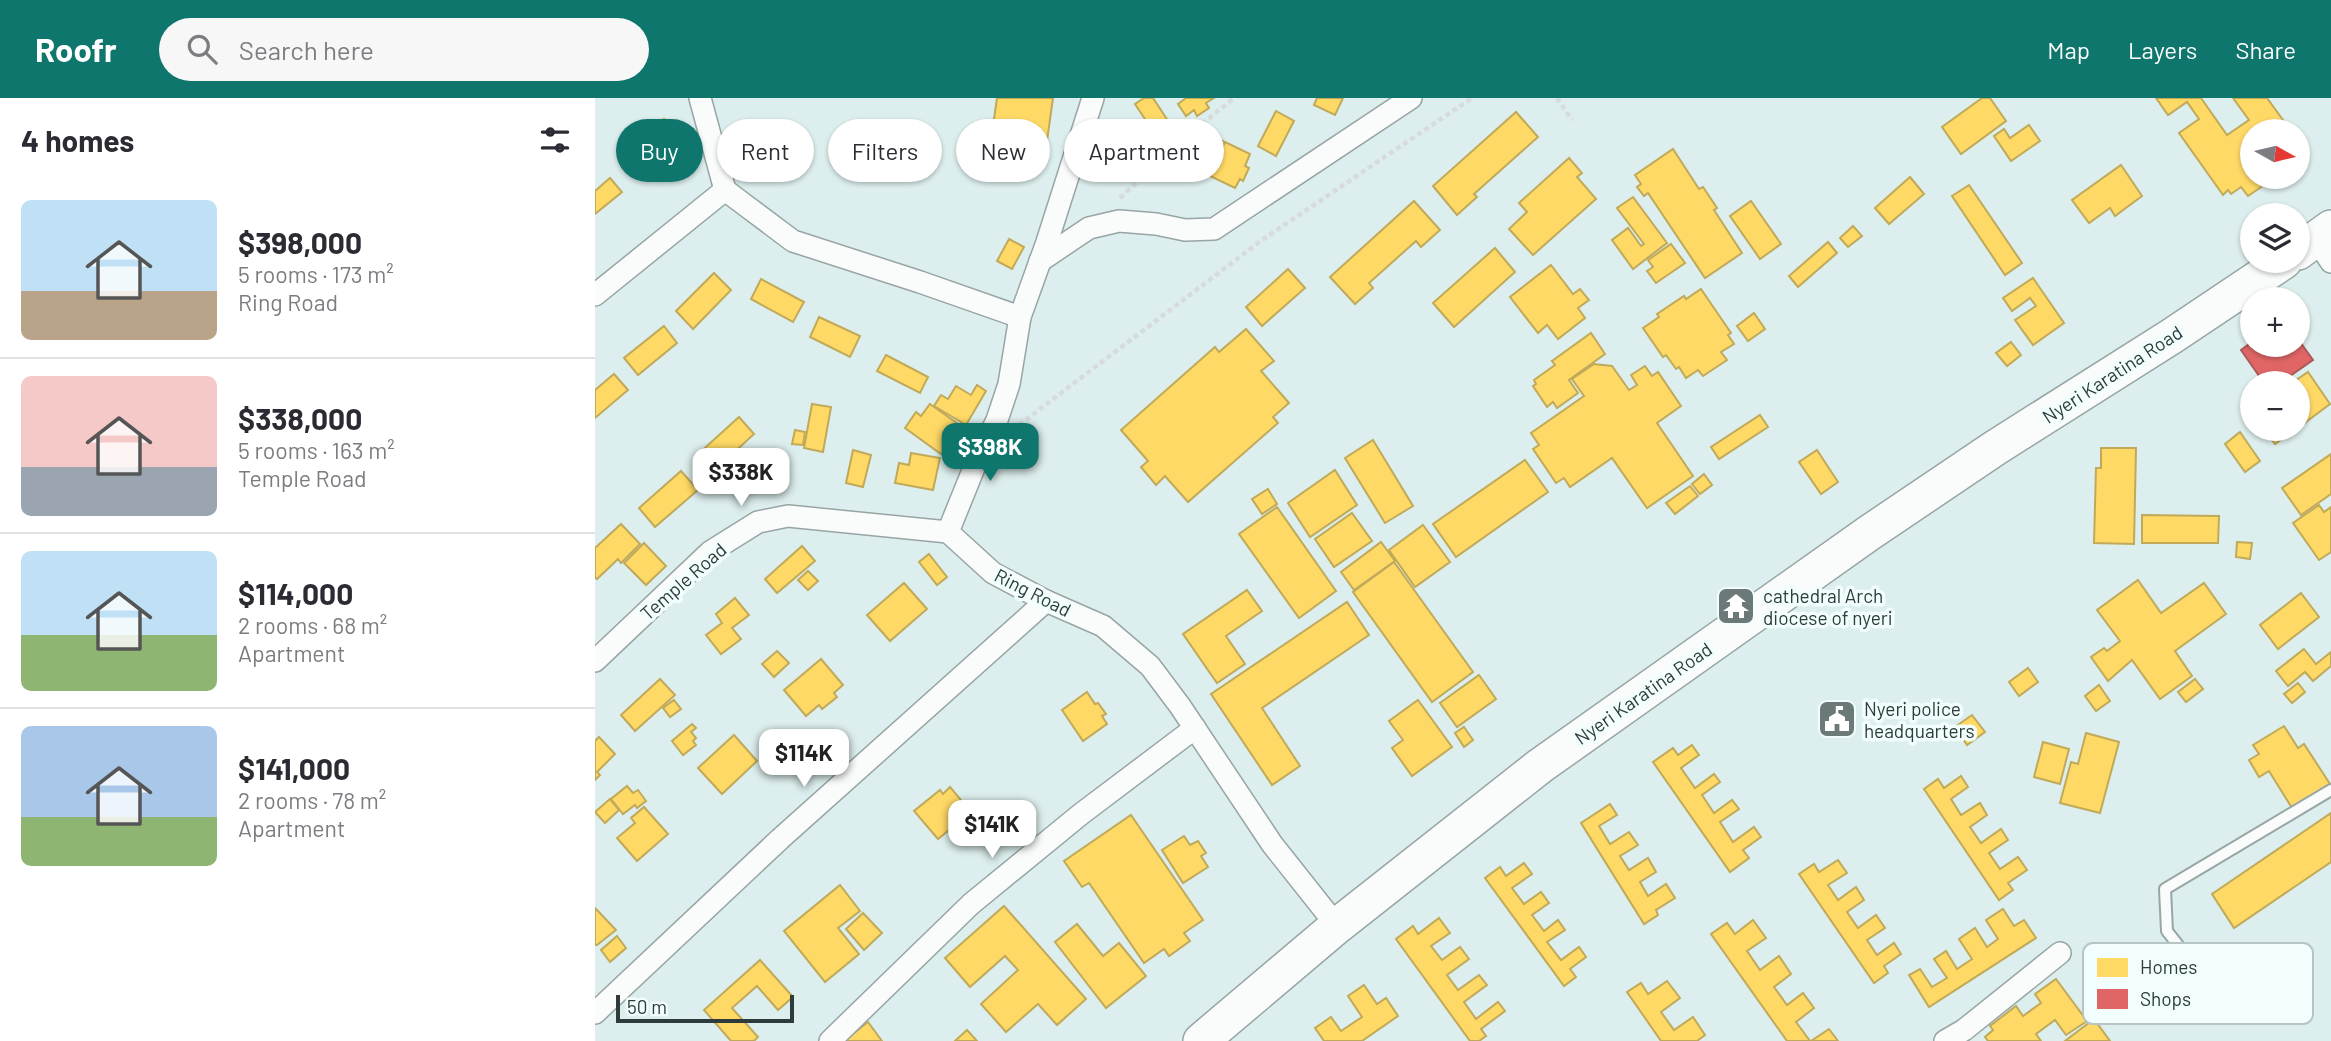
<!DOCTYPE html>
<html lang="en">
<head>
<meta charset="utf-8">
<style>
  :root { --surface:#fff; --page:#f7f7f7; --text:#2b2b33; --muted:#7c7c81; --line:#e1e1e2; --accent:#0f766e }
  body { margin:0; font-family:Barlow,sans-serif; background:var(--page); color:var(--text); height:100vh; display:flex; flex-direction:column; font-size:26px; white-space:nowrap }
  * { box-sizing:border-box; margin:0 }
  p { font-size:23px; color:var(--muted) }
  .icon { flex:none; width:38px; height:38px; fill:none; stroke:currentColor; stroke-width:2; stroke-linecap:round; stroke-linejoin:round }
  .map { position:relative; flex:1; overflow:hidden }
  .drawer { display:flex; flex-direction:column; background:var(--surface); width:595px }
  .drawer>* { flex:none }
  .banner { position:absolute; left:21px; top:21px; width:665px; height:63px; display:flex; gap:14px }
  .needle { width:46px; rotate:98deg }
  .tools { position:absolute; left:1645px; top:21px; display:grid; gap:14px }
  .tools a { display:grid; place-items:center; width:70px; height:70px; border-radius:50%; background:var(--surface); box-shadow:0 2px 5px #0004; font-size:35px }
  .scale { position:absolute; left:21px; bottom:18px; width:178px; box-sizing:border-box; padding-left:7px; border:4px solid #2e3b3b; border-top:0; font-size:19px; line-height:24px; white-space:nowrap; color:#2e3b3b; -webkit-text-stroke:5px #f1fefd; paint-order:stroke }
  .price { position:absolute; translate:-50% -60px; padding:0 16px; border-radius:14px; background:#fff; color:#222; font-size:23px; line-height:46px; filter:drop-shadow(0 2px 4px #0008) }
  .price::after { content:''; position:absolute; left:50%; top:42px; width:21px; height:16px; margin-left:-10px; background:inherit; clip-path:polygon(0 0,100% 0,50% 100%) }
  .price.selected { background:var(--accent); color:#fff }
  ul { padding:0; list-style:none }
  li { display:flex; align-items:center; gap:21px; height:175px; padding:0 21px }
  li+li { border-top:2px solid var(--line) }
  li span { display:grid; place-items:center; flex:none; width:196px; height:140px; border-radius:10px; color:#555 }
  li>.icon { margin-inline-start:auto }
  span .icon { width:84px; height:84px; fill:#fffc; stroke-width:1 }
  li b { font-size:30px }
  h2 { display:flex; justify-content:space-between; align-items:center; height:84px; padding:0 21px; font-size:30px }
  .pill { padding:0 24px; border-radius:32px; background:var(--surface); box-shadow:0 2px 5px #0004; font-size:24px; line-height:63px }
  .pill.selected { background:var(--accent); color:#fff }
  header { display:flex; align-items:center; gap:42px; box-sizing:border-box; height:98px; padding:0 35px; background:var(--accent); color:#fff }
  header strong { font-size:33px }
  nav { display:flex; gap:38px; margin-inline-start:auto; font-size:24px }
  .search { width:490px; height:63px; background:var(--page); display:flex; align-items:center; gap:18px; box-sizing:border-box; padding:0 24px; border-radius:38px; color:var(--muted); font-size:26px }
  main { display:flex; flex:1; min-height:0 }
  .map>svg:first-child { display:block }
</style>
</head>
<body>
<header>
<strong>Roofr</strong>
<div class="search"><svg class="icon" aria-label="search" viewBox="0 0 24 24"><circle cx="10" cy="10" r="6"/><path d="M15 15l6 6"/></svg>Search here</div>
<nav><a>Map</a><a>Layers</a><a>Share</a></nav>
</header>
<main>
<section class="drawer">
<h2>4 homes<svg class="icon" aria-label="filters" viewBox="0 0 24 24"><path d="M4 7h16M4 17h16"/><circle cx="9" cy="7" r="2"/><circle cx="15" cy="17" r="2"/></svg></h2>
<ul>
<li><span style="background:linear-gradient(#bfe0f5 65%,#b9a48a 0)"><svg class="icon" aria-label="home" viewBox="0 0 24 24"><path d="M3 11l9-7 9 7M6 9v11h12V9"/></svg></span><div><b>$398,000</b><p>5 rooms · 173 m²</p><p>Ring Road</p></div></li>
<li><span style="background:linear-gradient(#f6c9c9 65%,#9aa5b1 0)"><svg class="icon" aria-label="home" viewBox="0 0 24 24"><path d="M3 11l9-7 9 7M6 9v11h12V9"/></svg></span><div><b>$338,000</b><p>5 rooms · 163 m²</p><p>Temple Road</p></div></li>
<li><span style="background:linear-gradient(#bfe0f5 60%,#8fb573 0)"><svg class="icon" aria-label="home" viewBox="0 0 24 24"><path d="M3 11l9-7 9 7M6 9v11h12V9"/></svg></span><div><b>$114,000</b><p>2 rooms · 68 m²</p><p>Apartment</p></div></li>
<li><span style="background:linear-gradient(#a9c7e8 65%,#8fb573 0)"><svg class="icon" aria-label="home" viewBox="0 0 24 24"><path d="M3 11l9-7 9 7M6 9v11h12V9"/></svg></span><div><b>$141,000</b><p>2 rooms · 78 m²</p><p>Apartment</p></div></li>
</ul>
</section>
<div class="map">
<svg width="1736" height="943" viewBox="0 0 1736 943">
  <rect width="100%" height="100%" fill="#dceeed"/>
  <g fill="#ffd966" stroke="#c0aa59" stroke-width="2">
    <polygon points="402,0 458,0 450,57 395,49"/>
    <polygon points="549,0 558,0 579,32 564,42 540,6"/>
    <polygon points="619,0 611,5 614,10 602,18 599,12 591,18 583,6 591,0"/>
    <polygon points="722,0 748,0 740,17 719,7"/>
    <polygon points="1387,0 1395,0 1411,23 1366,56 1347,29"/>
    <polygon points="1561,0 1606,0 1632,37 1654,22 1638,0 1672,0 1696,33 1657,33 1657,79 1681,79 1653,98 1646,89 1636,96 1633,92 1628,97 1584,35 1604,21 1592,4 1573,17"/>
    <polygon points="681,13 699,23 681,58 663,48"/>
    <polygon points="921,14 943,39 879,96 882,99 862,117 838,88"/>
    <polygon points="69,21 85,36 53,69 37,53"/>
    <polygon points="1434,27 1445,43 1416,63 1399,38 1409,31 1415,40"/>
    <polygon points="615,37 628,43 623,55 610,49"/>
    <polygon points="630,44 655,56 650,68 654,70 648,83 645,81 640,90 613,77"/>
    <polygon points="1078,51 1104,91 1108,89 1122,110 1119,112 1147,155 1110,180 1053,95 1049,98 1042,89 1046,86 1040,77"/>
    <polygon points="974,60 987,75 982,79 1001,101 938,157 914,131 932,114 924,105"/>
    <polygon points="1526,67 1547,98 1520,118 1515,110 1494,125 1477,102"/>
    <polygon points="1315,79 1329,96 1294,126 1280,110"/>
    <polygon points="15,80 27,94 0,116 0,93"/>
    <polygon points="1374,87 1427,165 1410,177 1357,98"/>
    <polygon points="1038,99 1072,145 1038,171 1017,142 1033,130 1046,148 1049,146 1022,110"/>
    <polygon points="819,103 845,132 826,149 821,143 774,185 778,190 760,206 735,179"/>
    <polygon points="1156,103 1186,146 1165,161 1135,118"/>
    <polygon points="1258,128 1267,138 1253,149 1245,140"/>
    <polygon points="414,141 429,149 417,171 402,163"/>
    <polygon points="1233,144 1242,155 1203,189 1194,178"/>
    <polygon points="1076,146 1090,165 1061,185 1052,173 1058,169 1053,162"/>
    <polygon points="900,150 920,174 859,229 838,205"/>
    <polygon points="956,167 978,196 985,191 994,202 983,210 990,220 963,241 952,227 943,235 915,199"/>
    <polygon points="693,171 710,190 667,228 651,209"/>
    <polygon points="119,175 136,192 98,231 81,213"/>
    <polygon points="1438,180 1469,225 1438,247 1420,222 1441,208 1435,200 1417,213 1408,200"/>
    <polygon points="166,181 209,204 198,224 156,201"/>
    <polygon points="1106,191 1136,235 1133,237 1139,246 1126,254 1132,262 1108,278 1103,272 1091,280 1084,269 1081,271 1071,257 1068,259 1048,230 1064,219 1062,216 1089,198 1091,201"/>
    <polygon points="1159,215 1170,231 1153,243 1142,228"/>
    <polygon points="224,219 265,238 255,259 215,239"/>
    <polygon points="69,228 82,245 43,277 29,260"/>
    <polygon points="651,231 679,263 666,273 694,305 678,319 683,325 593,404 570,378 561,387 546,369 553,363 526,332 620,249 624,254"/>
    <polygon points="996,235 1010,256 974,282 983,295 962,310 958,304 952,309 938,288 941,286 939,282 960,267 957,263"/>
    <polygon points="1416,244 1426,257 1412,268 1401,255"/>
    <polygon points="291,257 333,279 325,295 282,273"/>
    <polygon points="999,266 1017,268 1034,292 1042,287 1036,277 1050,268 1057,278 1063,274 1086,308 1062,325 1098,378 1052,410 1017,360 975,389 969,380 961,385 938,351 944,347 936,335 989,298 977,281"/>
    <polygon points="1713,274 1735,306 1703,330 1703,285 1697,285"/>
    <polygon points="19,276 33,292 0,320 0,292"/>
    <polygon points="382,287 391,293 371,327 339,308 346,297 353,301 361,288 376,297"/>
    <polygon points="217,306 236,309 228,354 209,350"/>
    <polygon points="335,306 366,328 346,356 310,330 321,314 326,318"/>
    <polygon points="1165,317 1173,329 1124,361 1116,349"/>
    <polygon points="144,319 159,336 118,374 103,356"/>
    <polygon points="1669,331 1701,331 1680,346"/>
    <polygon points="200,332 210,334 208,347 197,346"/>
    <polygon points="1645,334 1665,363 1650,374 1630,346"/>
    <polygon points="778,342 818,408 790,425 750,360"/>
    <polygon points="1506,350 1541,350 1539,446 1499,445 1501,370 1506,370"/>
    <polygon points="258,352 276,357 268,389 251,385"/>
    <polygon points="1222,352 1243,384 1226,396 1204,364"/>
    <polygon points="316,355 345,360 338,392 300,385 304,365 314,367"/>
    <polygon points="1736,356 1736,396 1706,417 1687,390"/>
    <polygon points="930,362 953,394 861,459 838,426"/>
    <polygon points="740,372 762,407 715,439 693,405"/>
    <polygon points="86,373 103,392 60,429 44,410"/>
    <polygon points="1109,376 1117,387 1105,396 1097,386"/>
    <polygon points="1095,388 1103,398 1080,416 1071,405"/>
    <polygon points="673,391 682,406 667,416 657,401"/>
    <polygon points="1724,407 1729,414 1736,409 1736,454 1724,462 1698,425"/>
    <polygon points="682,409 741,493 704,520 644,436"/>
    <polygon points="757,415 777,443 739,469 720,441"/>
    <polygon points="1547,417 1624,418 1623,445 1547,445"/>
    <polygon points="26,426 45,446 26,465 23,461 2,481 0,479 0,450"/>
    <polygon points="828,427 855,464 820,489 794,452"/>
    <polygon points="786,444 800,463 759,492 746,474"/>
    <polygon points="1642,444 1657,445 1655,461 1641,459"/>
    <polygon points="49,445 71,468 51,487 29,465"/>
    <polygon points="207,448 220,463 182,495 170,481"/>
    <polygon points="334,456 352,479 342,487 324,464"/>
    <polygon points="799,464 878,574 837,604 758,494"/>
    <polygon points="213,473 223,483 213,492 203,482"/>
    <polygon points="1543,482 1566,515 1609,485 1631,516 1580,553 1597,578 1565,601 1537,562 1513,583 1496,559 1509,550 1512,553 1525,543 1502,512"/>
    <polygon points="309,485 332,511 295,543 272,517"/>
    <polygon points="652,492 667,513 631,538 650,566 622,585 588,536"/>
    <polygon points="1706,495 1724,519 1683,551 1665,527"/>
    <polygon points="140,500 154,517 137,530 146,541 126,556 111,537 127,525 121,516"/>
    <polygon points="752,504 774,537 667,610 705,668 677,687 616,596"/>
    <polygon points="1709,551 1721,566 1736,554 1736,568 1718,583 1710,574 1693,588 1681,573"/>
    <polygon points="182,553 194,565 179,579 167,566"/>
    <polygon points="226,561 248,587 239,595 242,599 227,611 224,607 211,618 189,592"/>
    <polygon points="1433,570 1443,584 1424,598 1414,584"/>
    <polygon points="884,577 901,601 862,629 845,605"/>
    <polygon points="65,581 80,597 40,633 26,617"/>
    <polygon points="1600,581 1608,591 1591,604 1583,594"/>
    <polygon points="1703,585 1710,594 1697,605 1689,596"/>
    <polygon points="1504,587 1515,603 1501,613 1490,598"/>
    <polygon points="492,594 500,606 503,605 511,616 507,618 512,626 488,643 467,612"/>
    <polygon points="79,602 86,611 75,619 68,610"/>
    <polygon points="823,602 857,649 817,678 797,650 808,642 794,623"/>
    <polygon points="1377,617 1390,634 1372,647 1360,629"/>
    <polygon points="97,626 101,630 96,634 101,640 98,643 101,647 88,657 77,643"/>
    <polygon points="1689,628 1703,650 1709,646 1735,686 1697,710 1674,673 1664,679 1654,662 1664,656 1658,647"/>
    <polygon points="869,629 878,642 869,649 860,635"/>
    <polygon points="1491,635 1524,644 1505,715 1465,705 1476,664 1483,666"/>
    <polygon points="139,637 162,663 127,696 103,670"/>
    <polygon points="4,639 20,656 2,674 5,677 0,682 0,643"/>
    <polygon points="1448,644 1474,651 1465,686 1439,679"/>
    <polygon points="1097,647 1104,657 1086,670 1100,690 1119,676 1125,684 1107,697 1119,715 1137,702 1144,711 1125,724 1138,744 1159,729 1166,739 1148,752 1154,760 1135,774 1058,664 1078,650 1083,657"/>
    <polygon points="1366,678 1373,689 1356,701 1366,717 1385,705 1392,717 1375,729 1386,745 1406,731 1413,742 1394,755 1405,771 1423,759 1432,772 1413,785 1418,792 1404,802 1329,691 1343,681 1349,690"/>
    <polygon points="32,688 38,695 43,692 51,703 42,710 40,707 28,716 16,701"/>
    <polygon points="355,689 376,714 343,741 319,713 345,692 348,696"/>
    <polygon points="15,701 24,712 10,725 0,714"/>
    <polygon points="1015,706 1022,717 1004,728 1015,746 1034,734 1043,747 1025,758 1034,772 1053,760 1061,774 1045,784 1053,798 1071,786 1080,800 1061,812 1063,817 1049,826 986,725"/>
    <polygon points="49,709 73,736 42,763 22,740 40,725 36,720"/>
    <polygon points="1736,715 1736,764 1639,830 1617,796"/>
    <polygon points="536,717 608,822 589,835 595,843 574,858 569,851 549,865 494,785 487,789 469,763"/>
    <polygon points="589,738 595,747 603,743 611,755 606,758 613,769 588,785 567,752"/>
    <polygon points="1243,762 1252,775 1233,787 1243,802 1261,789 1269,802 1252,814 1263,830 1281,817 1290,830 1272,842 1282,857 1299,845 1306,856 1289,868 1293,875 1279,885 1204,776 1219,766 1224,774"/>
    <polygon points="929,765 937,776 917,790 929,806 946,794 954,805 937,817 949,833 963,822 970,832 952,844 966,862 984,849 991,859 975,871 981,879 969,888 890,780 905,769 911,778"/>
    <polygon points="245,787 265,813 243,830 264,856 230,884 189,833"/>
    <polygon points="409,808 491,901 462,927 443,906 411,934 386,906 423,872 410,858 375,889 350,860"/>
    <polygon points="0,810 21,832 2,847 0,847"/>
    <polygon points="1408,811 1419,828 1429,822 1441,840 1334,909 1314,877 1325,871 1337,889 1352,880 1339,861 1351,853 1362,871 1377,861 1364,841 1380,830 1392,849 1403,841 1391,822"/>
    <polygon points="268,815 287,835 269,852 251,831"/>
    <polygon points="844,820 855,835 836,848 847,862 865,849 874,861 852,877 863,892 884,877 892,887 869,904 881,921 903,904 910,913 886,931 891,938 884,943 875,943 801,841 818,828 823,836"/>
    <polygon points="1158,822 1171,840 1152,853 1165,872 1184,858 1196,876 1179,889 1192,907 1208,895 1219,910 1201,924 1215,943 1192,943 1116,836 1132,825 1140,836"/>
    <polygon points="482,826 508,858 524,845 551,878 511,910 460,844"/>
    <polygon points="22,838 31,850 15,864 6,852"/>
    <polygon points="165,862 198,899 183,912 162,888 137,910 163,939 159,943 136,943 109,912"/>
    <polygon points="1461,881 1492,923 1471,937 1460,922 1441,936 1446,943 1393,943 1390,939 1398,932 1395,928 1421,908 1428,918 1446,905 1440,896"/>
    <polygon points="1072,883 1085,900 1066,914 1079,932 1098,919 1110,937 1102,943 1066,943 1032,894 1046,885 1053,896"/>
    <polygon points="769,887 782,906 791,900 803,918 767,943 729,943 720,930 736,919 746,933 767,919 753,898"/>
    <polygon points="1499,921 1515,943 1470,943"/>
    <polygon points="273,924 287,943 249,943"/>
    <polygon points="1234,931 1243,943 1216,943"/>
    <polygon points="372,932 382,943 360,943"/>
  </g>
  <polygon fill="#e06666" stroke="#ab5959" stroke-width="2" points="1703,241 1718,262 1685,285 1669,285 1646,252 1657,244 1657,247 1703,247"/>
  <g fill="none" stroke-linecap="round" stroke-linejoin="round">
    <defs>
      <polyline id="service" points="1633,911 1572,833 1570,791 1736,692"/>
      <g id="minor">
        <polyline points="105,0 130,92 198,143 325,184 425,219 414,286 402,322 381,365 353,434 398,475 451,503 508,528 555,568 585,608 677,746 742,828"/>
        <polyline points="1721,141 1736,164"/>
        <polyline points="445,163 494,130 524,123 561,126 590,132 619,131 816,0"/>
        <polyline points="0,197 130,92"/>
        <polyline points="425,219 452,144 498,0"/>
        <polyline points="0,563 115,454 163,424 193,418 353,434"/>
        <polyline points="0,915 185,741 451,503"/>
        <polyline points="235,943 376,806 486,716 600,630"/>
        <polyline points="1350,943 1369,932 1465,855"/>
      </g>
      <g id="trunk">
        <polyline points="1703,154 1736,130"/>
        <polyline points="606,943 742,828 945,668 1274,435 1400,350 1577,238 1689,163"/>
      </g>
    </defs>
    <use href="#service" stroke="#97a5a4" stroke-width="14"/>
    <use href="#minor" stroke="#97a5a4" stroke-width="24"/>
    <use href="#trunk" stroke="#97a5a4" stroke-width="38"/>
    <g stroke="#d6dbdb" stroke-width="4.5" stroke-dasharray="5 3.5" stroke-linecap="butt">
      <polyline points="962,0 977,22"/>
      <polyline points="525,100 579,49 639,0"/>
      <polyline points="424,327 667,142 877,0"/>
    </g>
    <use href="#service" stroke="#fafcfc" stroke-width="10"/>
    <use href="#minor" stroke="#fafcfc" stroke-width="21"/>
    <use href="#trunk" stroke="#fafcfc" stroke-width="35"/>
  </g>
  <defs>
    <symbol id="temple-square" viewBox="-11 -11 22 22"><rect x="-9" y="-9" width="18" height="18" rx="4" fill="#6b7a79" stroke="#f1fefd"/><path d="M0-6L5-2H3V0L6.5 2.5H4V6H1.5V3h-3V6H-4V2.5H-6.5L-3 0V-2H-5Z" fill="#fff"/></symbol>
    <symbol id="civic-square" viewBox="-11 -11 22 22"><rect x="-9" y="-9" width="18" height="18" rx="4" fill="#6b7a79" stroke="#f1fefd"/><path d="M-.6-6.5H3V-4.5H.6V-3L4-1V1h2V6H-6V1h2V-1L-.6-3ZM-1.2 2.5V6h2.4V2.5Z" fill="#fff"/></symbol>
  </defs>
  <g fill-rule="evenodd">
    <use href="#temple-square" x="1119" y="486" width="44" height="44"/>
    <use href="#civic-square" x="1220" y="599" width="44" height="44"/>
  </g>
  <g text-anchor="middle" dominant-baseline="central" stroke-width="7" stroke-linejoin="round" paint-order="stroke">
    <g font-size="19" fill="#2e3b3b" stroke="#f1fefd">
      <text transform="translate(1517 276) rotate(-33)">Nyeri Karatina Road</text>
      <text transform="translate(88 483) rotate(-41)">Temple Road</text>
      <text transform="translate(438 494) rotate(27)">Ring Road</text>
      <text transform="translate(1048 595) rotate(-35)">Nyeri Karatina Road</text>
    </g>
    <g font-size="19" fill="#2e3b3b" stroke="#f1fefd" text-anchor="start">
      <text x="1168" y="497">cathedral Arch<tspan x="1168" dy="22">diocese of nyeri</tspan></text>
      <text x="1269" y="610">Nyeri police<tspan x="1269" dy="22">headquarters</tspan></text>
    </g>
  </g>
  <rect x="1488" y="845" width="230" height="81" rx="10" fill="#f1fefd" stroke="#b6c4c3" stroke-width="2"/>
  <rect x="1502" y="860" width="31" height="19" fill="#ffd966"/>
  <rect x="1502" y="891" width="31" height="20" fill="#e06666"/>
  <g font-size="19" fill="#2e3b3b">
    <text x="1545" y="876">Homes</text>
    <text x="1545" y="908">Shops</text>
  </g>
</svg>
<div class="tools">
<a><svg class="needle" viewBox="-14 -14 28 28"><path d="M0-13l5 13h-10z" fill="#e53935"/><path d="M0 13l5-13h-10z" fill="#7c7c81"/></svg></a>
<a><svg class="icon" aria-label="layers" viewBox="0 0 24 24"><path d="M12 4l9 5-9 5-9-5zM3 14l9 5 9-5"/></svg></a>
<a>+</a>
<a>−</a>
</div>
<div class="scale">50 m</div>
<b class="price selected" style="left:395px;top:385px">$398K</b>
<b class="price" style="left:146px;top:410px">$338K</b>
<b class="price" style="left:209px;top:691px">$114K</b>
<b class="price" style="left:397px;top:762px">$141K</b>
<div class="banner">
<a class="pill selected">Buy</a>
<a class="pill">Rent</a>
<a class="pill">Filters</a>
<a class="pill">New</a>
<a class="pill">Apartment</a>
</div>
</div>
</main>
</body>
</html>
